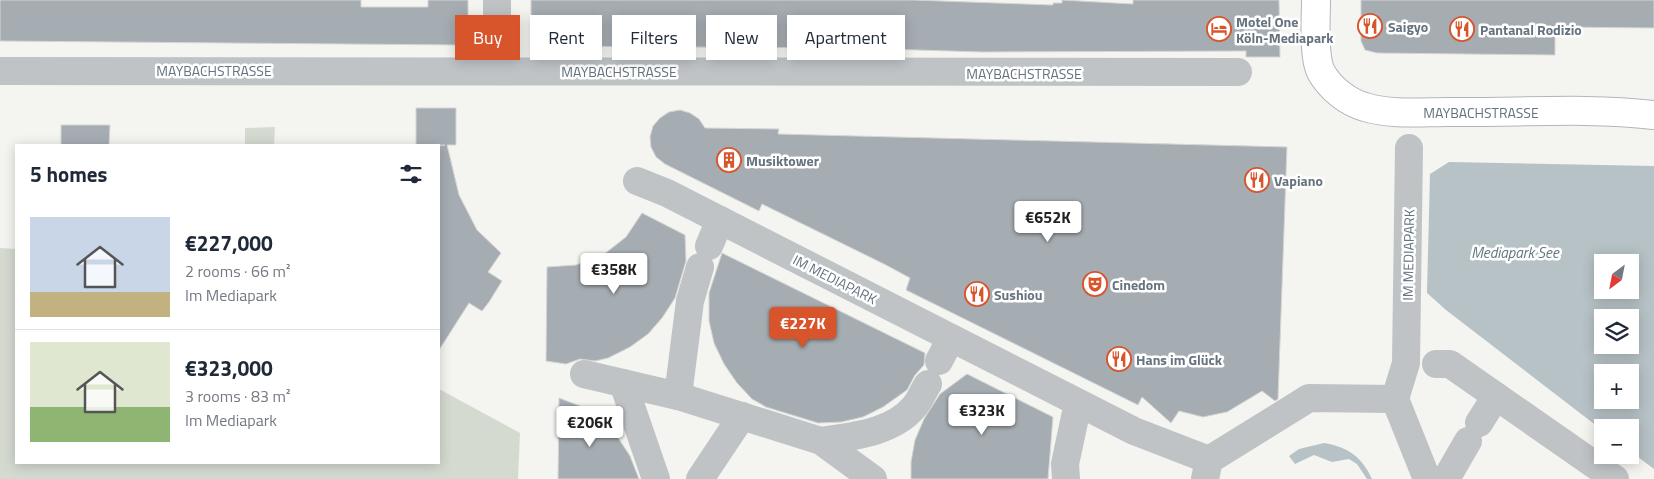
<!DOCTYPE html>
<html lang="en">
<head>
<meta charset="utf-8">
<style>
  :root { --surface:#fff; --page:#f2f2f3; --text:#1f2937; --muted:#747a83; --line:#e0e1e3; --accent:#d8552c }
  body { margin:0; font-family:"Titillium Web",sans-serif; background:var(--page); color:var(--text); height:100vh; display:flex; flex-direction:column; font-size:19px; white-space:nowrap }
  * { box-sizing:border-box; margin:0 }
  p { font-size:16px; color:var(--muted) }
  .icon { flex:none; width:28px; height:28px; fill:none; stroke:currentColor; stroke-width:2; stroke-linecap:round; stroke-linejoin:round }
  .map { position:relative; flex:1; overflow:hidden }
  .panel { position:absolute; left:15px; top:144px; width:425px; height:320px; display:flex; flex-direction:column; background:var(--surface); border-radius:0px; box-shadow:0 2px 12px #0003 }
  .panel>* { flex:none }
  .hud { position:absolute; left:455px; top:15px; width:475px; height:45px; display:flex; gap:10px }
  .needle { width:32px; rotate:212deg }
  .buttons { position:absolute; left:1594px; top:254px; display:grid; gap:10px }
  .buttons a { display:grid; place-items:center; width:45px; height:45px; border-radius:0px; background:var(--surface); box-shadow:0 2px 12px #0003; font-size:25px }
  .price { position:absolute; translate:-50% -42px; padding:0 11px; border-radius:5px; background:#fff; color:#222; font-size:16px; line-height:32px; filter:drop-shadow(0 1px 2px #0008) }
  .price::after { content:''; position:absolute; left:50%; top:30px; width:15px; height:11px; margin-left:-8px; background:inherit; clip-path:polygon(0 0,100% 0,50% 100%) }
  .price.active { background:var(--accent); color:#fff }
  ul { padding:0; list-style:none }
  li { display:flex; align-items:center; gap:15px; height:125px; padding:0 15px }
  li+li { border-top:1px solid var(--line) }
  li span { display:grid; place-items:center; flex:none; width:140px; height:100px; border-radius:0px; color:#555 }
  li>.icon { margin-inline-start:auto }
  span .icon { width:60px; height:60px; fill:#fffc; stroke-width:1 }
  li b { font-size:21px }
  h2 { display:flex; justify-content:space-between; align-items:center; height:60px; padding:0 15px; font-size:21px }
  .pill { padding:0 18px; border-radius:0px; background:var(--surface); box-shadow:0 2px 12px #0003; font-size:18px; line-height:45px }
  .pill.active { background:var(--accent); color:#fff }
  .map>svg:first-child { display:block }
</style>
</head>
<body>
<div class="map">
<svg width="1654" height="479" viewBox="0 0 1654 479">
  <rect width="100%" height="100%" fill="#f4f4f0"/>
  <g fill="#d5dad1">
    <polygon points="275,127 274,145 245,145 245,128"/>
    <polygon points="0,248 16,249 16,462 439,462 439,389 520,433 518,479 0,479"/>
  </g>
  <g fill="#b7c2c6" fill-rule="evenodd">
    <path d="M1449,162L1654,166V469L1630,451V428H1602V430L1446,310L1427,293L1430,174ZM1602,262H1630V290H1602ZM1602,318H1630V345H1602ZM1602,372H1630V400H1602Z"/>
    <path d="M1324,443C1348,447 1362,457 1372,479H1367L1357,464L1349,459L1332,462L1314,455L1295,464L1289,456L1299,449Z"/>
  </g>
  <g fill="#a6adb2" stroke="#d5d5d3">
    <polygon points="0,0 361,0 361,7 428,7 428,0 468,0 468,37 460,45 0,41"/>
    <polygon points="531,0 913,0 1053,5 1053,3 1062,3 1062,0 1133,4 1133,0 1279,0 1280,57 1246,57 1246,51 982,52 852,48 539,46 531,38"/>
    <polygon points="1361,0 1654,0 1654,28 1555,27 1555,55 1377,53 1365,50 1361,41"/>
    <polygon points="416,108 456,108 456,145 447,145 459,195 477,230 501,253 488,272 502,281 489,302 482,311 469,303 439,350 439,146 445,145 416,145"/>
    <polygon points="680,110 690,113 699,119 705,128 779,129 778,134 1287,147 1278,399 1275,401 1262,391 1227,412 1203,417 1179,411 1171,423 1142,397 1138,405 906,290 910,278 886,265 762,204 759,211 665,164 656,157 651,147 650,137 653,126 660,118 669,112"/>
    <polygon points="61,125 110,125 109,145 61,145"/>
    <polygon points="642,213 685,235 686,261 675,298 662,318 648,334 630,347 608,358 595,361 580,359 566,364 546,361 547,267 576,265 603,255 626,237"/>
    <polygon points="722,253 925,353 924,365 915,375 907,390 883,407 863,417 841,422 818,423 766,407 752,399 737,383 724,364 714,343 709,321 709,293"/>
    <polygon points="967,374 1053,417 1048,479 911,479 911,462 915,440 924,419 940,394"/>
    <polygon points="559,398 580,406 600,420 617,436 630,456 639,479 558,479"/>
  </g>
  <g fill="none" stroke-linecap="round" stroke-linejoin="round">
    <defs>
      <path id="major" d="M1316,0C1316,19 1313,56 1321,72C1330,88 1347,102 1365,107C1391,115 1421,112 1448,112C1517,113 1586,107 1654,115"/>
    </defs>
    <use href="#major" stroke="#b2b6b9" stroke-width="30"/>
    <g stroke="#bfc3c6" stroke-width="28">
      <polyline points="0,71 1238,72"/>
      <polyline points="497,71 497,0"/>
      <polyline points="637,181 667,193 1134,431 1209,460"/>
      <polyline points="709,246 720,220"/>
      <polyline points="939,361 951,338"/>
      <polyline points="1436,364 1450,364 1615,479"/>
      <polyline points="584,374 678,396 821,441 873,479"/>
      <polyline points="623,383 656,479"/>
      <polyline points="678,396 690,301 700,267"/>
      <polyline points="1395,399 1406,363 1409,148"/>
      <polyline points="1479,423 1496,396"/>
      <path d="M821,441C853,436 892,433 914,407C920,401 923,391 928,384"/>
      <polyline points="700,479 742,416"/>
      <polyline points="1066,479 1065,464 1078,403"/>
      <polyline points="1205,479 1209,460 1309,398 1395,399 1427,479"/>
      <polyline points="1446,479 1468,441"/>
    </g>
    <use href="#major" stroke="#fff" stroke-width="28"/>
  </g>
  <defs>
    <symbol id="restaurant-ring" viewBox="-11 -11 22 22"><circle r="9.5" fill="#fff" stroke="#d8552c" stroke-width="1.5"/><path d="M-5-6h1v4h1v-4h1v4h1v-4h1v5L-1.5 .5V6h-2V.5L-5-1ZM5-6V6H3V1.5H1.5Q1.5-4 5-6Z" fill="#d8552c"/></symbol>
    <symbol id="hotel-ring" viewBox="-11 -11 22 22"><circle r="9.5" fill="#fff" stroke="#d8552c" stroke-width="1.5"/><path d="M-6-4.5h1.5V1H6V5H4.5V3h-9V5H-6ZM-4 0a1.8 1.8 0 1 1 3.6 0ZM.5 0V-2.5h3Q6-2.5 6 0Z" fill="#d8552c"/></symbol>
    <symbol id="building-ring" viewBox="-11 -11 22 22"><circle r="9.5" fill="#fff" stroke="#d8552c" stroke-width="1.5"/><path d="M-4-6H4V6H1V3H-1V6H-4ZM-2.5-4.3h1.7v1.8h-1.7ZM.8-4.3h1.7v1.8H.8ZM-2.5-1h1.7V.8h-1.7ZM.8-1h1.7V.8H.8Z" fill="#d8552c"/></symbol>
    <symbol id="theatre-ring" viewBox="-11 -11 22 22"><circle r="9.5" fill="#fff" stroke="#d8552c" stroke-width="1.5"/><path d="M-5-5.5Q0-4 5-5.5V0Q5 5 0 6Q-5 5-5 0ZM-3.3-2.5H-1v1.5H-3.3ZM1-2.5H3.3v1.5H1ZM-2.8 1Q0 5.5 2.8 1Z" fill="#d8552c"/></symbol>
  </defs>
  <g fill-rule="evenodd">
    <use href="#restaurant-ring" x="1356" y="12" width="28" height="28"/>
    <use href="#hotel-ring" x="1205" y="15" width="28" height="28"/>
    <use href="#restaurant-ring" x="1448" y="15" width="28" height="28"/>
    <use href="#building-ring" x="715" y="146" width="28" height="28"/>
    <use href="#restaurant-ring" x="1243" y="166" width="28" height="28"/>
    <use href="#theatre-ring" x="1081" y="270" width="28" height="28"/>
    <use href="#restaurant-ring" x="963" y="280" width="28" height="28"/>
    <use href="#restaurant-ring" x="1105" y="345" width="28" height="28"/>
  </g>
  <g text-anchor="middle" dominant-baseline="central" stroke-width="5" stroke-linejoin="round" paint-order="stroke">
    <g font-size="14" font-weight="bold" fill="#64737f" stroke="#fff" text-anchor="start">
      <text x="1236" y="21">Motel One<tspan x="1236" dy="16">Köln-Mediapark</tspan></text>
      <text x="1388" y="26">Saigyo</text>
      <text x="1480" y="29">Pantanal Rodizio</text>
      <text x="746" y="160">Musiktower</text>
      <text x="1274" y="180">Vapiano</text>
      <text x="1112" y="284">Cinedom</text>
      <text x="994" y="294">Sushiou</text>
      <text x="1136" y="359">Hans im Glück</text>
    </g>
    <g font-size="14" fill="#64737f" stroke="#fff">
      <text x="214" y="70">MAYBACHSTRASSE</text>
      <text x="619" y="71">MAYBACHSTRASSE</text>
      <text x="1024" y="73">MAYBACHSTRASSE</text>
      <text x="1481" y="112">MAYBACHSTRASSE</text>
      <text transform="translate(1408 255) rotate(-89)">IM MEDIAPARK</text>
      <text transform="translate(835 279) rotate(27)">IM MEDIAPARK</text>
    </g>
    <g font-size="15" font-style="italic" fill="#60757d" stroke="#fff">
      <text x="1515" y="252">Mediapark See</text>
    </g>
  </g>
</svg>
<div class="buttons">
<a><svg class="needle" viewBox="-14 -14 28 28"><path d="M0-13l5 13h-10z" fill="#e53935"/><path d="M0 13l5-13h-10z" fill="#747a83"/></svg></a>
<a><svg class="icon" aria-label="layers" viewBox="0 0 24 24"><path d="M12 4l9 5-9 5-9-5zM3 14l9 5 9-5"/></svg></a>
<a>+</a>
<a>−</a>
</div>
<b class="price" style="left:1048px;top:243px">€652K</b>
<b class="price" style="left:614px;top:295px">€358K</b>
<b class="price active" style="left:803px;top:349px">€227K</b>
<b class="price" style="left:982px;top:436px">€323K</b>
<b class="price" style="left:590px;top:448px">€206K</b>
<div class="hud">
<a class="pill active">Buy</a>
<a class="pill">Rent</a>
<a class="pill">Filters</a>
<a class="pill">New</a>
<a class="pill">Apartment</a>
</div>
<section class="panel">
<h2>5 homes<svg class="icon" aria-label="filters" viewBox="0 0 24 24"><path d="M4 7h16M4 17h16"/><circle cx="9" cy="7" r="2"/><circle cx="15" cy="17" r="2"/></svg></h2>
<ul>
<li><span style="background:linear-gradient(#c9d6e8 75%,#c2b280 0)"><svg class="icon" aria-label="home" viewBox="0 0 24 24"><path d="M3 11l9-7 9 7M6 9v11h12V9"/></svg></span><div><b>€227,000</b><p>2 rooms · 66 m²</p><p>Im Mediapark</p></div></li>
<li><span style="background:linear-gradient(#dfe7d0 65%,#8fb573 0)"><svg class="icon" aria-label="home" viewBox="0 0 24 24"><path d="M3 11l9-7 9 7M6 9v11h12V9"/></svg></span><div><b>€323,000</b><p>3 rooms · 83 m²</p><p>Im Mediapark</p></div></li>
</ul>
</section>
</div>
</body>
</html>
